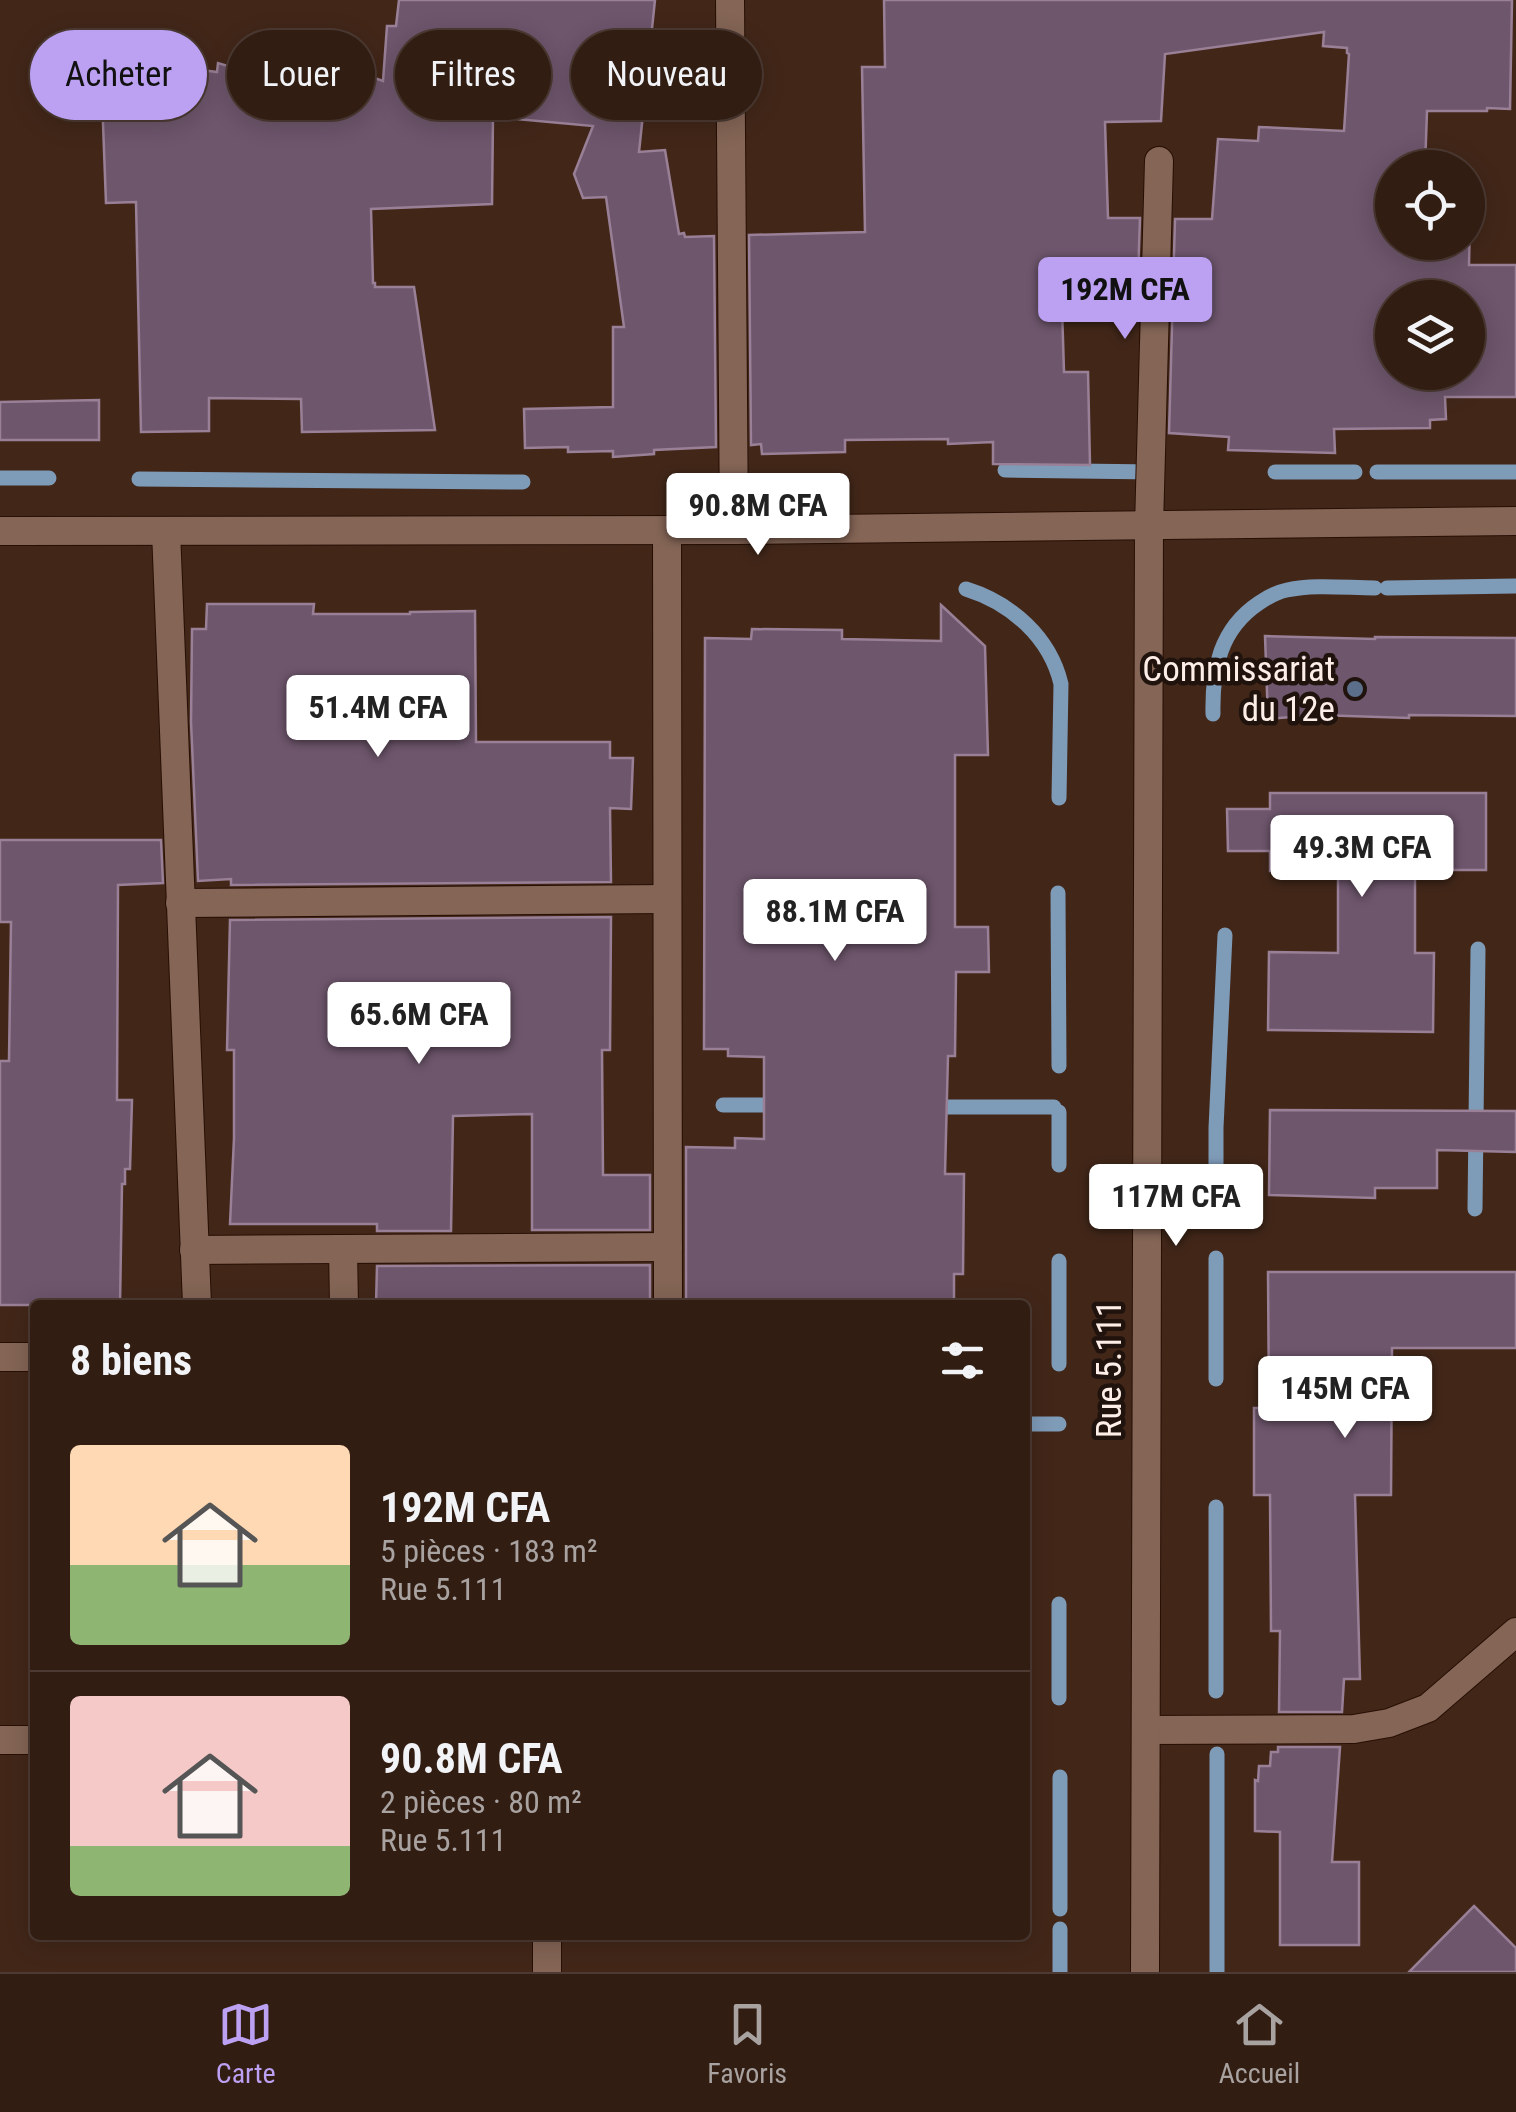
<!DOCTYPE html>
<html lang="fr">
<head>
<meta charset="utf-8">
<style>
  :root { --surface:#321d13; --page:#3a261c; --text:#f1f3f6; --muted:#a8a2a0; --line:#4d3b33; --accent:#bca0f2 }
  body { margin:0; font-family:"Roboto Condensed",sans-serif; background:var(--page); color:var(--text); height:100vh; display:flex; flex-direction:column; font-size:38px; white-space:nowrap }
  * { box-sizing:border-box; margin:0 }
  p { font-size:32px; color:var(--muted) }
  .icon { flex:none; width:55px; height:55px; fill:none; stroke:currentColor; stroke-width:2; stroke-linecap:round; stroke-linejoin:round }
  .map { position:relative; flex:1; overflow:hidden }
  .sheet { position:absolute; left:30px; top:1300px; width:1000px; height:640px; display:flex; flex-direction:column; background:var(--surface); border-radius:10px; box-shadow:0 5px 25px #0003,0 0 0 2px var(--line) }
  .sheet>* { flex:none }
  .banner { position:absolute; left:30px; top:30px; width:1000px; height:90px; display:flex; gap:20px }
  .fabs { position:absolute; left:1375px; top:150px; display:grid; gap:20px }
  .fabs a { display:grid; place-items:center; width:110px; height:110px; border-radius:50%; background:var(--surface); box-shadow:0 5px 25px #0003,0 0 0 2px var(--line); font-size:50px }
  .price { position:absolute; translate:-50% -85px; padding:0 22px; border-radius:10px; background:#fff; color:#222; font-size:32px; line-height:65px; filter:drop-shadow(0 2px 5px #0008) }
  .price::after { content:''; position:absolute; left:50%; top:60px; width:30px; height:22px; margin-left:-15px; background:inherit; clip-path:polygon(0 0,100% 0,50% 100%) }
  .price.selected { background:var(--accent); color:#111 }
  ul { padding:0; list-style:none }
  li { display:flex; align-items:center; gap:30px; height:250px; padding:0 40px }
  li+li { border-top:2px solid var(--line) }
  li span { display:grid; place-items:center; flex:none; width:280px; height:200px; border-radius:10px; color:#555 }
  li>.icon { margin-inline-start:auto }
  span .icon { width:120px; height:120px; fill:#fffc; stroke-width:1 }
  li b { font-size:42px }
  h2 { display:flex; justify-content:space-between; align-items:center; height:120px; padding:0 40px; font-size:42px }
  .tag { padding:0 35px; border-radius:45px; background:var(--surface); box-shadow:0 5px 25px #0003,0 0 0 2px var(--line); font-size:35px; line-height:90px }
  .tag.selected { background:var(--accent); color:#111 }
  .tab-bar { display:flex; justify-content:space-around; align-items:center; height:140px; border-top:2px solid var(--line); background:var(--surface); font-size:28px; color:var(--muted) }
  .tab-bar a { display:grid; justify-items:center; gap:5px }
  .tab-bar .selected { color:var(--accent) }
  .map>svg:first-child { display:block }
</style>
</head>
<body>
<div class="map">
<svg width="1516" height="1972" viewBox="0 0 1516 1972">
  <rect width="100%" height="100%" fill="#422719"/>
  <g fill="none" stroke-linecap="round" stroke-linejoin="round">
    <g stroke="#7e9bb8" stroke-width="15">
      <polyline points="1005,470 1156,472"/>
      <polyline points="1275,472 1355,472"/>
      <polyline points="1377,472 1516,472"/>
      <polyline points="0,478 49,478"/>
      <polyline points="139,479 523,482"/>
      <polyline points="1387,588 1516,586"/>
      <path d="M966,589C1011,603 1050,637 1061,684L1059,798"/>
      <path d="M1213,714C1212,669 1220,629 1259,603C1268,597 1277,592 1287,590C1315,584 1347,588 1375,588"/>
      <polyline points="1058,893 1059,1066"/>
      <polyline points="723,1105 784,1105"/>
      <polyline points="927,1107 1054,1107"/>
      <polyline points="1059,1112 1059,1165"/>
      <polyline points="1475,1209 1478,949"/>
      <polyline points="1216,1214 1216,1128 1225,935"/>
      <polyline points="1216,1258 1216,1379"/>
      <polyline points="1059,1261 1059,1364"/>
      <polyline points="1025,1424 1059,1424"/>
      <polyline points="1216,1507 1216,1691"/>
      <polyline points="1059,1604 1059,1698"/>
      <polyline points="1060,1777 1060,1909"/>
      <polyline points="1060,1972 1060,1929"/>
      <polyline points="1217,1972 1217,1754"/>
    </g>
  </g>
  <g fill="#6e566c" stroke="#9a8097" stroke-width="2.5" fill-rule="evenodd">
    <polygon points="399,0 655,0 639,152 665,150 679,234 684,233 685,237 714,236 716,447 654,450 654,454 613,457 613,451 568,452 568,447 525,448 524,409 613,407 613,327 624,327 606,197 583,198 574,174 593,126 493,117 492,204 371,209 373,283 375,283 375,287 414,287 435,430 302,432 301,399 209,398 209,431 141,432 136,202 106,203 102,97 141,103 147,63 217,72 218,63 306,89 318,58 383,81 387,26 396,26"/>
    <path d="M884,0H1512L1510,109L1487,108V111H1427L1425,168H1392V242H1468V220H1470L1469,265H1516V397H1445L1446,419L1430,420V428L1334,429L1335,453L1228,450L1229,437L1169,433L1175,219H1212L1218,139L1258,141L1259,127L1344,131L1349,54L1347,53V48L1323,46L1324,32L1165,54L1161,121L1105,122L1108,218H1140L1138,277L1061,276L1064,372H1088L1090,465L993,464V442L948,444V439L845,440V452L762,454L761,444L751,445L749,235L865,232L862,67H885ZM1392,298H1468V372H1392Z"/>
    <polygon points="99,400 99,440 0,440 0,402"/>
    <polygon points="207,604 314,604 313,614 410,614 410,612 475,611 476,742 610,742 610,758 633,758 631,809 610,808 611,882 231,885 231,879 198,881 191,722 192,629 206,629"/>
    <polygon points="941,605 985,646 988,755 955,755 955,927 988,927 989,972 956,972 955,1056 948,1056 945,1174 964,1174 963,1274 954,1274 954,1305 686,1305 686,1147 735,1148 735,1138 764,1139 764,1057 728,1056 728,1049 704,1049 705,638 751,639 752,629 842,630 842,639 941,641"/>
    <polygon points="1265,636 1375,639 1375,637 1516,638 1516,716 1409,715 1409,718 1317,715 1268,719"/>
    <polygon points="1270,793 1486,793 1486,870 1415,870 1415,953 1434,953 1433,1032 1268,1030 1269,952 1338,953 1338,871 1270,871 1270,851 1228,851 1227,809 1270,809"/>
    <polygon points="0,840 161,840 163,883 118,885 117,1100 132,1100 130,1169 125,1169 125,1184 122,1184 120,1305 0,1305 0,1061 9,1061 11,922 0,922"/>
    <polygon points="611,917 610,1050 602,1050 603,1175 650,1175 650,1230 532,1230 532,1114 453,1116 451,1231 377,1231 377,1224 230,1224 234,1138 234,1050 227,1050 230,920"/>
    <polygon points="1270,1110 1516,1111 1516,1152 1437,1150 1437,1188 1375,1188 1375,1198 1269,1195"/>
    <polygon points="650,1265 650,1305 376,1305 377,1266"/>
    <polygon points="1268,1272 1516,1272 1516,1348 1392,1348 1391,1495 1355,1495 1360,1679 1344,1679 1342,1712 1279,1712 1280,1631 1271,1631 1270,1495 1254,1495 1254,1408 1269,1408"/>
    <polygon points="1278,1747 1340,1747 1332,1862 1359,1862 1359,1945 1280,1945 1280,1832 1255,1831 1255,1780 1258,1781 1259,1766 1270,1766 1271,1752 1278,1752"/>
    <polygon points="1474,1906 1516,1948 1516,1972 1409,1972"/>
  </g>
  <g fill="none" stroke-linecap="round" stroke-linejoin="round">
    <defs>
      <g id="minor">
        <polyline points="730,0 734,530"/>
        <polyline points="667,530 668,1305"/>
        <polyline points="166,531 197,1305"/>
        <polyline points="180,903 667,899"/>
        <polyline points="343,1249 344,1305"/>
        <polyline points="194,1250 668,1247"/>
        <polyline points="0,1357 35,1357"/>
        <polyline points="1146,1730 1354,1729 1389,1723 1428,1708 1516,1632"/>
        <polyline points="0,1740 35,1740"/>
        <polyline points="547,1935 547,1972"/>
        <polyline points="1145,1972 1149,526 1159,161"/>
      </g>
      <polyline id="tertiary" points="0,531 734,530 1516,521"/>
    </defs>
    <use href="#minor" stroke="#270f03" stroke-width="30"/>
    <use href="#tertiary" stroke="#270f03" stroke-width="30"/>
    <use href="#minor" stroke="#846556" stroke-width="28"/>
    <use href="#tertiary" stroke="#846556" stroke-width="28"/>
  </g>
  <circle fill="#5c6f8a" stroke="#20130d" stroke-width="4" cx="1355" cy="689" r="10"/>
  <g text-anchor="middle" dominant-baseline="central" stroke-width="9" stroke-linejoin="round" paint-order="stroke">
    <g font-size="35" fill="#fdeee7" stroke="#20130d" text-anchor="end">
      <text x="1335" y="669">Commissariat<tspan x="1335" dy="40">du 12e</tspan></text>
    </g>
    <g font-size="35" fill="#fdeee7" stroke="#20130d">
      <text transform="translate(1109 1369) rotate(-90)">Rue 5.111</text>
    </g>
  </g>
</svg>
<div class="fabs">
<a><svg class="icon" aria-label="locate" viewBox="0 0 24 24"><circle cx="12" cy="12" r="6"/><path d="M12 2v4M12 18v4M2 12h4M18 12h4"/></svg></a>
<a><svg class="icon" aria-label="layers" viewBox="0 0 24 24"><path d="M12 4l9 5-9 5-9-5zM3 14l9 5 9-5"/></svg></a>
</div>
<b class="price selected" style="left:1125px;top:342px">192M CFA</b>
<b class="price" style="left:758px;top:558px">90.8M CFA</b>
<b class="price" style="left:378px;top:760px">51.4M CFA</b>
<b class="price" style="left:1362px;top:900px">49.3M CFA</b>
<b class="price" style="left:835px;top:964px">88.1M CFA</b>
<b class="price" style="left:419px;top:1067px">65.6M CFA</b>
<b class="price" style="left:1176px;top:1249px">117M CFA</b>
<b class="price" style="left:1345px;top:1441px">145M CFA</b>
<div class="banner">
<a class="tag selected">Acheter</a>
<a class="tag">Louer</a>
<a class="tag">Filtres</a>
<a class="tag">Nouveau</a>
</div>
<section class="sheet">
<h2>8 biens<svg class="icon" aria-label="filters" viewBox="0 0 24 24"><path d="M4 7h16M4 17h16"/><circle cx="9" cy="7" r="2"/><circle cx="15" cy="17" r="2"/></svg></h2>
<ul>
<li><span style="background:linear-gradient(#ffd9b3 60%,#8fb573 0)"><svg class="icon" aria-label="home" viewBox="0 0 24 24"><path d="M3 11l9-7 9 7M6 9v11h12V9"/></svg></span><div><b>192M CFA</b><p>5 pièces · 183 m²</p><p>Rue 5.111</p></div></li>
<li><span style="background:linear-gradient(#f6c9c9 75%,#8fb573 0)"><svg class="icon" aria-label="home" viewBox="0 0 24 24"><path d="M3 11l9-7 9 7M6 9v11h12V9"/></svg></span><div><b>90.8M CFA</b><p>2 pièces · 80 m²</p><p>Rue 5.111</p></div></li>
</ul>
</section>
</div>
<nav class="tab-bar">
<a class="selected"><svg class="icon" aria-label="map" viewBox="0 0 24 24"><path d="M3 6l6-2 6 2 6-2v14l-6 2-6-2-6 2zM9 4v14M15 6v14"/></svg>Carte</a>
<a><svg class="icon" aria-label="saved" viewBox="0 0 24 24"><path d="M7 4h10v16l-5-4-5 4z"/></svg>Favoris</a>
<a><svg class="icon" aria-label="home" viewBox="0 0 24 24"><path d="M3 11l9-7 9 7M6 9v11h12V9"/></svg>Accueil</a>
</nav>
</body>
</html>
